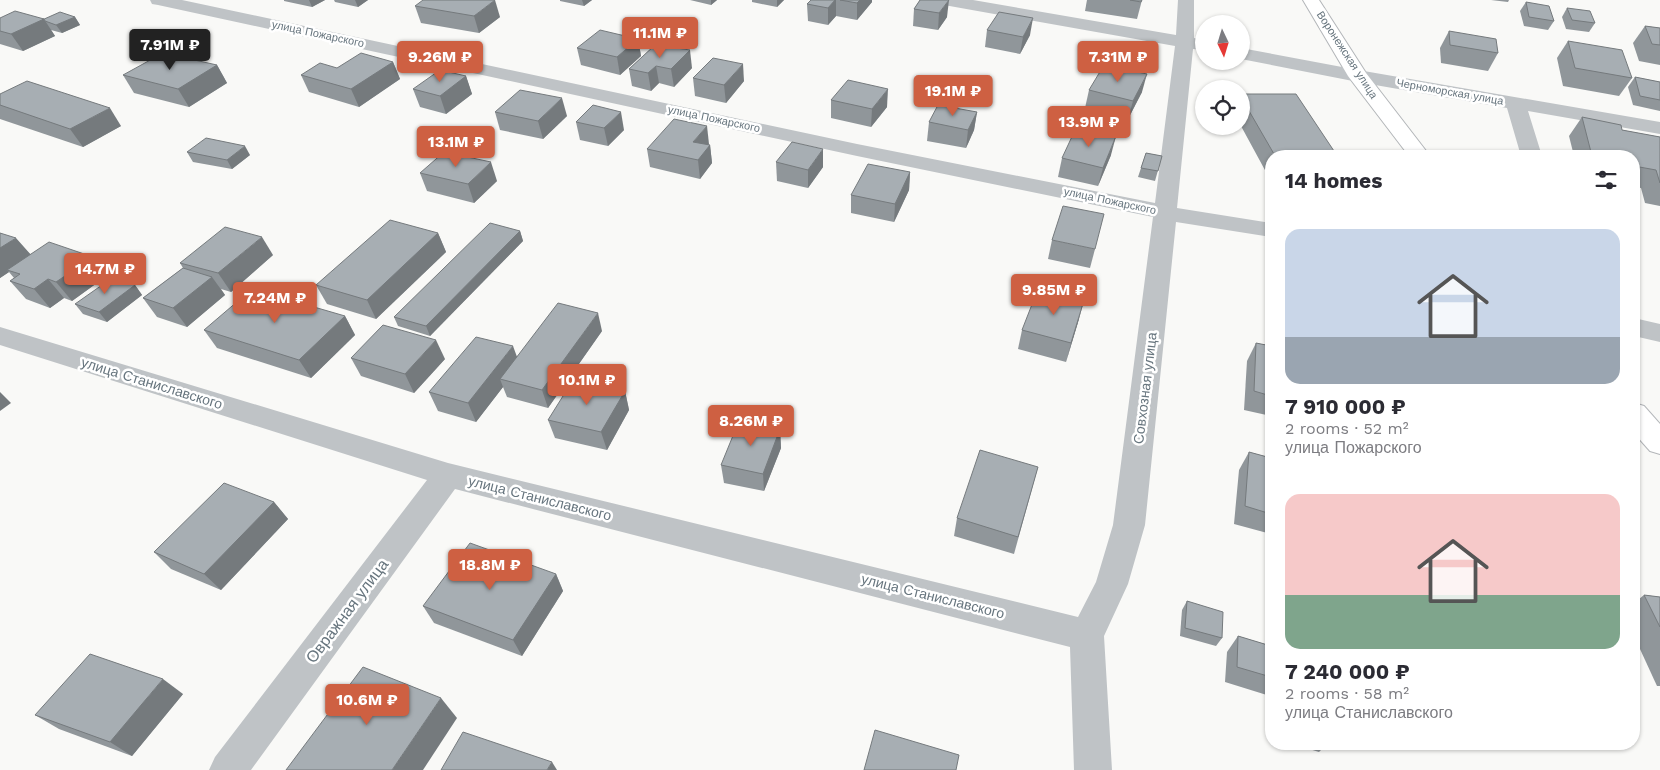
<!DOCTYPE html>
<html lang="en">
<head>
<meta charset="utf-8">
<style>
  :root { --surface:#fff; --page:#f2f2f3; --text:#2b2b33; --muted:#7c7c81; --accent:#ce6042 }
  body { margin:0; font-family:"Work Sans",sans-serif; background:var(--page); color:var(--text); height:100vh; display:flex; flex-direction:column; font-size:19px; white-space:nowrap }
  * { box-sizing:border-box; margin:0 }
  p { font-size:16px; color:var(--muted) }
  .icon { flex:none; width:28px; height:28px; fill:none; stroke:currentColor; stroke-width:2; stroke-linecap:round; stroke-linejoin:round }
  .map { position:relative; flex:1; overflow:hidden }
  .drawer { position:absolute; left:1265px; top:150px; width:375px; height:600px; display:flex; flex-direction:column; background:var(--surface); border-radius:20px; box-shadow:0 1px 4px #0004 }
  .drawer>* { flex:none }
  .needle { width:32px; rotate:176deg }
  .tools { position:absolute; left:1195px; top:15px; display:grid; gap:10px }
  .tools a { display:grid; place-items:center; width:55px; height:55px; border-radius:50%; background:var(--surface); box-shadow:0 1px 4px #0004; font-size:25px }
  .price { position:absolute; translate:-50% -42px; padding:0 11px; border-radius:5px; background:var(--accent); color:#fff; font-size:16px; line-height:32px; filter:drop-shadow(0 1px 2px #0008) }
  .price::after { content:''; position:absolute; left:50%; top:30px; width:15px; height:11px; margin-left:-8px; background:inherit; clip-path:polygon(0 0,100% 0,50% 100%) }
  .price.current { background:#222; color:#fff }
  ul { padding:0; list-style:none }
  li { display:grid; align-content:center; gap:10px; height:265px; padding:0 20px }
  li span { display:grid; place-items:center; height:155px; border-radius:15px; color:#555 }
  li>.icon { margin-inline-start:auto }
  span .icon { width:90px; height:90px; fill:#fffc; stroke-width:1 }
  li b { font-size:21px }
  h2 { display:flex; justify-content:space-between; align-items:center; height:60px; padding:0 20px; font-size:21px }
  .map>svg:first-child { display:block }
</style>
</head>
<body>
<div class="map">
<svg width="1660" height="770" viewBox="0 0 1660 770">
  <rect width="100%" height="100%" fill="#f9f9f7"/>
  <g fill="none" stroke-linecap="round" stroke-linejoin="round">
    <defs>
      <g id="highway">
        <polygon points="1303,0 1319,0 1366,73 1430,156 1409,156 1348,76"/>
        <polygon points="1634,403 1644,406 1660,424 1660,454 1650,451 1634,433"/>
      </g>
    </defs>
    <use href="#highway" stroke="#b3b6b9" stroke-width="2"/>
    <g fill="#bfc3c6" fill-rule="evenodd">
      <polygon points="150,0 182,0 857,144 1155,203 1175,46 944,5 938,4 936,0 973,0 1176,35 1178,0 1194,0 1194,38 1204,40 1204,50 1193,49 1177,208 1271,223 1271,237 1176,222 1145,525 1128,584 1104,636 1112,770 1074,770 1070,647 455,489 251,770 209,770 215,757 427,480 0,345 0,327 448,463 1078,617 1096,582 1113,525 1153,217 857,156 158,5 152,4"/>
      <polygon points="1241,48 1358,70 1660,122 1660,134 1528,111 1542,156 1521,156 1507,108 1358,82 1241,59"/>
      <polygon points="1634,318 1660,324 1660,342 1634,336"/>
    </g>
    <use href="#highway" fill="#fff" fill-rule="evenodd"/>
  </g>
  <g fill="#90969a">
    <polygon points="284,0 325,0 312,7 284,1"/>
    <polygon points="334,0 368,0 358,7 335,2"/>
    <polygon points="560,0 592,0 584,6 560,1"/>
    <polygon points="690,0 717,0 711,5"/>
    <polygon points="752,0 784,0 777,7 752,2"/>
    <polygon points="811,0 872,0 872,2 857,20 836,16 828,25 808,21 807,4"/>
    <polygon points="920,0 947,17 938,30 913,26 914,9"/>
    <polygon points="1087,0 1142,0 1137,19 1085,11"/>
    <polygon points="1491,0 1509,0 1508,2"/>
    <polygon points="1526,2 1554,21 1548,30 1524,26 1520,11"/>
    <polygon points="415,6 500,17 479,33 421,23"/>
    <polygon points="1567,8 1595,23 1589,32 1566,29 1562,17"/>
    <polygon points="75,17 80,25 62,33 51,30 55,36 23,51 0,44 0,18 44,19"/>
    <polygon points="1645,26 1660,28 1660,65 1639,61 1633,43"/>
    <polygon points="987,30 1030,35 1020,54 985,47"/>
    <polygon points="1449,31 1498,53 1488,71 1441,63 1440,48"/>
    <polygon points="638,39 641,56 620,75 581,65 577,48"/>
    <polygon points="1568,41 1632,78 1619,96 1563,86 1557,58"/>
    <polygon points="655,45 692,68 674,87 659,83 651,91 632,86 629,69"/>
    <polygon points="393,62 400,79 359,107 309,92 301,75 337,68"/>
    <polygon points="217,65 227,83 189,107 134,93 123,75"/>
    <polygon points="466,76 472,94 446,114 420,107 413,89"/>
    <polygon points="1635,77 1660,82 1660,111 1633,105 1628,87"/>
    <polygon points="693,78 744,81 726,103 695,96"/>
    <polygon points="1089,90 1142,92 1128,119 1085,108"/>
    <polygon points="0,94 121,126 83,147 0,119"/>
    <polygon points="1241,94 1336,154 1335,156 1271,156 1271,172 1266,172 1241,126"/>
    <polygon points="831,100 887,107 871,127 831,118"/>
    <polygon points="495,112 567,116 543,139 500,130"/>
    <polygon points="977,112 974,130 966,148 927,141 929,122"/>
    <polygon points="1582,117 1622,130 1660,137 1660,206 1645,203 1641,188 1634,187 1634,156 1574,156 1569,136"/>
    <polygon points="576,122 624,130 608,146 580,140"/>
    <polygon points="709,144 708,145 710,145 712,163 700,179 650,167 647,149"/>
    <polygon points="187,152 250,155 232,169 193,162"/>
    <polygon points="1146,153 1162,156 1155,181 1138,177"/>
    <polygon points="1111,155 1098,186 1058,177 1062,158"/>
    <polygon points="776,162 823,167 808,188 777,181"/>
    <polygon points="910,172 909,190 894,222 851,213 851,195"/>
    <polygon points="420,173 497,181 474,203 427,191"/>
    <polygon points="520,231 523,241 430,336 398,326 394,317"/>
    <polygon points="0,233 30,254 108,275 72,301 64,298 50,308 26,299 10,281 14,278 9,272 0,278"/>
    <polygon points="438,233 446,252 376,319 327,304 316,285"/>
    <polygon points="1052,240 1095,249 1090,268 1048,259"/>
    <polygon points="273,255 231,292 221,289 225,295 187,327 157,317 143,298 183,268 180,263"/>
    <polygon points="135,285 142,295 107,322 83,314 75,304"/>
    <polygon points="345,316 355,335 311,378 217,348 204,330"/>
    <polygon points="1079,319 1066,362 1018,349 1022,330"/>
    <polygon points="602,331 548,408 507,397 503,387 476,422 438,411 429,392 517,356"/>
    <polygon points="1256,343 1271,346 1271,416 1244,410 1247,361"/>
    <polygon points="351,358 445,359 414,393 361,376"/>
    <polygon points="625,391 629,410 607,450 555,438 548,420"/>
    <polygon points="780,429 781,448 764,491 724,483 721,465"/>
    <polygon points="1249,452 1271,458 1271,534 1234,524 1239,470"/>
    <polygon points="1038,467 1014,554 954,536 957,518"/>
    <polygon points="274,502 288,519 221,590 171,569 154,552"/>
    <polygon points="556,574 563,591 522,656 434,623 423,606"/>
    <polygon points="1644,595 1660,597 1660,686 1657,686 1634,636 1634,603"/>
    <polygon points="1187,601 1222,638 1216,646 1180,636 1182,610"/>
    <polygon points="1238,636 1271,646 1271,737 1269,737 1270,696 1225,682 1227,652"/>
    <polygon points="183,694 132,756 59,729 35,715"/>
    <polygon points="1293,744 1327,744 1319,752"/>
  </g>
  <g fill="#757a7d">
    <polygon points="309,0 325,0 312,7"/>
    <polygon points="355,0 368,0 358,7"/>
    <polygon points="495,0 500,17 479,33 474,16"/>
    <polygon points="582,0 592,0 584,6"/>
    <polygon points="711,0 717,0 711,5"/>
    <polygon points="777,0 784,0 777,7"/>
    <polygon points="835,0 836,0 836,16 828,25 828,8"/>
    <polygon points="860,0 872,0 872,2 857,20 857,3"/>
    <polygon points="949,0 947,17 938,30 939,13"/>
    <polygon points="75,17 80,25 62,33 56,25"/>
    <polygon points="1033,18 1030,35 1020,54 1023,37"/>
    <polygon points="44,19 55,36 23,51 11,34"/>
    <polygon points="638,39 641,56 620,75 617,57"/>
    <polygon points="690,50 692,68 674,87 671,69"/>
    <polygon points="393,62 400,79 359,107 351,89"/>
    <polygon points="743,64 744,81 726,103 724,85"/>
    <polygon points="217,65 227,83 189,107 178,89"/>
    <polygon points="656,66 659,83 651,91 648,73"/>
    <polygon points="1147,74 1142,92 1128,119 1133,101"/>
    <polygon points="466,76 472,94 446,114 440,96"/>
    <polygon points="888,89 887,107 871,127 872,109"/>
    <polygon points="562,98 567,116 543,139 538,121"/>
    <polygon points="110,108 121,126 83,147 70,129"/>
    <polygon points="621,112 624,130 608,146 604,128"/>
    <polygon points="977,112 974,130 966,148 968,130"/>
    <polygon points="707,126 709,144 696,160 693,142"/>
    <polygon points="1116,136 1111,155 1098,186 1103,168"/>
    <polygon points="710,145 712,163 700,179 698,160"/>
    <polygon points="245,146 250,155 232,169 227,160"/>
    <polygon points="823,149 823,167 808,188 808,170"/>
    <polygon points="491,162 497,181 474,203 468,184"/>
    <polygon points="910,172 909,190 894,222 895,204"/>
    <polygon points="520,231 523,241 430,336 426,326"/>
    <polygon points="438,233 446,252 376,319 367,300"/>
    <polygon points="262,237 273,255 231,292 218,273"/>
    <polygon points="16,238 32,256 7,270 9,272 0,278 0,248"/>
    <polygon points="93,257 108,275 72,301 56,282"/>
    <polygon points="212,277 225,295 187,327 173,308"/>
    <polygon points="48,279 64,298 50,308 34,289"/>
    <polygon points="135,285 142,295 107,322 99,312"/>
    <polygon points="1084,300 1079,319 1066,362 1071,343"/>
    <polygon points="598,313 602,331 548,408 542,390"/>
    <polygon points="345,316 355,335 311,378 299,360"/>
    <polygon points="436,340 445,359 414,393 405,374"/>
    <polygon points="513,346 520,365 500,379 503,387 476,422 468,403"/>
    <polygon points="625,391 629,410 607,450 601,432"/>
    <polygon points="0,392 11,403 0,411"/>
    <polygon points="780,429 781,448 764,491 763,474"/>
    <polygon points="274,502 288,519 221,590 204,574"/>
    <polygon points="556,574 563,591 522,656 513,640"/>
    <polygon points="163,679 183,694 132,756 110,742"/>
    <polygon points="441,698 457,718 423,770 392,770"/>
    <polygon points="552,762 557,770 547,770"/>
  </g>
  <g fill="#a7aeb3" stroke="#757a7d">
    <polygon points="423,0 495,0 474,16 415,6"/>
    <polygon points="811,0 835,0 828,8 807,4"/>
    <polygon points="840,0 860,0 857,3"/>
    <polygon points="920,0 949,0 939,13 914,9"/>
    <polygon points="1130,0 1142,0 1141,2"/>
    <polygon points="1526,2 1549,6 1554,21 1529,17"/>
    <polygon points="1567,8 1590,11 1595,23 1572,20"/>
    <polygon points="15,11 44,19 11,34 0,31 0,18"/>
    <polygon points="60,12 75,17 56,25 45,21 44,19 42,20"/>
    <polygon points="999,12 1033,18 1023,37 987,30"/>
    <polygon points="1645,26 1660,28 1660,45 1652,44"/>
    <polygon points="600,30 638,39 617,57 577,48"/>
    <polygon points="1449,31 1496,39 1498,53 1450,45"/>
    <polygon points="1568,41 1622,50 1632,78 1575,68"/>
    <polygon points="655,45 690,50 671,69 656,66 648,73 629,69"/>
    <polygon points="163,53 217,65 178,89 123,75"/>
    <polygon points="361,53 393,62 351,89 301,75 320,63 337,68"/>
    <polygon points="713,58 743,64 724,85 693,78"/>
    <polygon points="1104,65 1147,74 1133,101 1089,90"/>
    <polygon points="440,70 466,76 440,96 413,89"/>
    <polygon points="1635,77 1660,82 1660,100 1640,96"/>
    <polygon points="848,80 888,89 872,109 831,100"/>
    <polygon points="27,81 110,108 70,129 0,105 0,94"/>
    <polygon points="520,90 562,98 538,121 495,112"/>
    <polygon points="1241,94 1296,94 1336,154 1274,154 1241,97"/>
    <polygon points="593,105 621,112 604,128 576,122"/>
    <polygon points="938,105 977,112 968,130 929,122"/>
    <polygon points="1582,117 1621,125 1622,130 1660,137 1660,183 1656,170 1634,166 1634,156 1592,156"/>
    <polygon points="674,119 707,126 693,142 710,145 698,160 647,149"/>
    <polygon points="1076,128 1116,136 1103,168 1062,158"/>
    <polygon points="206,138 245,146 227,160 187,152"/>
    <polygon points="792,142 823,149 808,170 776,162"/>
    <polygon points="444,152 491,162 468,184 420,173"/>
    <polygon points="1146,153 1162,156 1158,171 1141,168"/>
    <polygon points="868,164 910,172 895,204 851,195"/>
    <polygon points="1063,206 1104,214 1095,249 1052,240"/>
    <polygon points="390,220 438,233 367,300 316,285"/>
    <polygon points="490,223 520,231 426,326 394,317"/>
    <polygon points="225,227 262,237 218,273 180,263"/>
    <polygon points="0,233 16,238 0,248"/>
    <polygon points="49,242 93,257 56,282 48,279 34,289 10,281 20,274 7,270"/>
    <polygon points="183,268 212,277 173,308 143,298"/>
    <polygon points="112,278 135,285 99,312 75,304"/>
    <polygon points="252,289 345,316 299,360 204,330"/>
    <polygon points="1038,289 1084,300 1071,343 1022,330"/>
    <polygon points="558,303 598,313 542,390 500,379"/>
    <polygon points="383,325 436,340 405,374 351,358"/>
    <polygon points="476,337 513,346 468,403 429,392"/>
    <polygon points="1256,343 1271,346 1271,396 1254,391"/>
    <polygon points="573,380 625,391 601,432 548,420"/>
    <polygon points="739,421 780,429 763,474 721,465"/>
    <polygon points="980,450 1038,467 1018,537 957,518"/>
    <polygon points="1249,452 1271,458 1271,514 1245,506"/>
    <polygon points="224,483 274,502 204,574 154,552"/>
    <polygon points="470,543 556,574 513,640 423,606"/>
    <polygon points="1644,595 1660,597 1660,627"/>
    <polygon points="1187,601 1223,612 1222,638 1185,628"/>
    <polygon points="1238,636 1271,646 1271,677 1237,667"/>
    <polygon points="90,654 163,679 110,742 35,715"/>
    <polygon points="363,667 441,698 392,770 286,770"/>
    <polygon points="875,730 959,755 956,770 864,770"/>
    <polygon points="463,732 552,762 547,770 441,770"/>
  </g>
  <g text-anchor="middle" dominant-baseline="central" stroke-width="5" stroke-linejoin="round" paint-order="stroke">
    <g font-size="11" fill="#67757e" stroke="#fff">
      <text transform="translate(318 34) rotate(12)">улица Пожарского</text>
      <text transform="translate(1347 55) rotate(57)">Воронежская улица</text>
      <text transform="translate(1450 92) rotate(10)">Черноморская улица</text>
      <text transform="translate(714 119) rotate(12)">улица Пожарского</text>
      <text transform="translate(1110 201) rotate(12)">улица Пожарского</text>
    </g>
    <g font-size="14" fill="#67757e" stroke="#fff">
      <text transform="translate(152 383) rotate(17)">улица Станиславского</text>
      <text transform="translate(1145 388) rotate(-83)">Совхозная улица</text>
      <text transform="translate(540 498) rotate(14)">улица Станиславского</text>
      <text transform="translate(933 596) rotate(14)">улица Станиславского</text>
    </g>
    <g font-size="16" fill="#67757e" stroke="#fff">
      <text transform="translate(347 611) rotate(-53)">Овражная улица</text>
    </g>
  </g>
</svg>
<div class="tools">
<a><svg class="needle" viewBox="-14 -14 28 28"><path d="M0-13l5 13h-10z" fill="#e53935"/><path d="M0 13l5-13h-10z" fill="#7c7c81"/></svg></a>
<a><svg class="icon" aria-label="locate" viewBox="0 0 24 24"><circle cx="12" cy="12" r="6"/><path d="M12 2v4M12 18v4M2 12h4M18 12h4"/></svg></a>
</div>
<b class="price" style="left:660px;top:59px">11.1M ₽</b>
<b class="price current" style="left:170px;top:71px">7.91M ₽</b>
<b class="price" style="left:440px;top:83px">9.26M ₽</b>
<b class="price" style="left:1118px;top:83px">7.31M ₽</b>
<b class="price" style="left:953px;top:117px">19.1M ₽</b>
<b class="price" style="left:1089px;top:148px">13.9M ₽</b>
<b class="price" style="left:456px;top:168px">13.1M ₽</b>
<b class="price" style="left:105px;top:295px">14.7M ₽</b>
<b class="price" style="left:1054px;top:316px">9.85M ₽</b>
<b class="price" style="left:275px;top:324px">7.24M ₽</b>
<b class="price" style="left:587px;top:406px">10.1M ₽</b>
<b class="price" style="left:751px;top:447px">8.26M ₽</b>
<b class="price" style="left:490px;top:591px">18.8M ₽</b>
<b class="price" style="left:367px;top:726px">10.6M ₽</b>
<section class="drawer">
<h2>14 homes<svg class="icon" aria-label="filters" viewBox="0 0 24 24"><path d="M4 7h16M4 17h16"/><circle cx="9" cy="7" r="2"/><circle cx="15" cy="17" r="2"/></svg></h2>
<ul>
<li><span style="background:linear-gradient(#c9d6e8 70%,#9aa5b1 0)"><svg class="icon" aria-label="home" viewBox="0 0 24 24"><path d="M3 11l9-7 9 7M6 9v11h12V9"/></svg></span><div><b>7 910 000 ₽</b><p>2 rooms · 52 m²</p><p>улица Пожарского</p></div></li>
<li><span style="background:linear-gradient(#f6c9c9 65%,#7fa58c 0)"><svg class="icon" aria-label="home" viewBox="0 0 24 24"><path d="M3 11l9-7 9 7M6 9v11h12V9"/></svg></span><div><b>7 240 000 ₽</b><p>2 rooms · 58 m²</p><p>улица Станиславского</p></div></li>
</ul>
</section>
</div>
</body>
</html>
